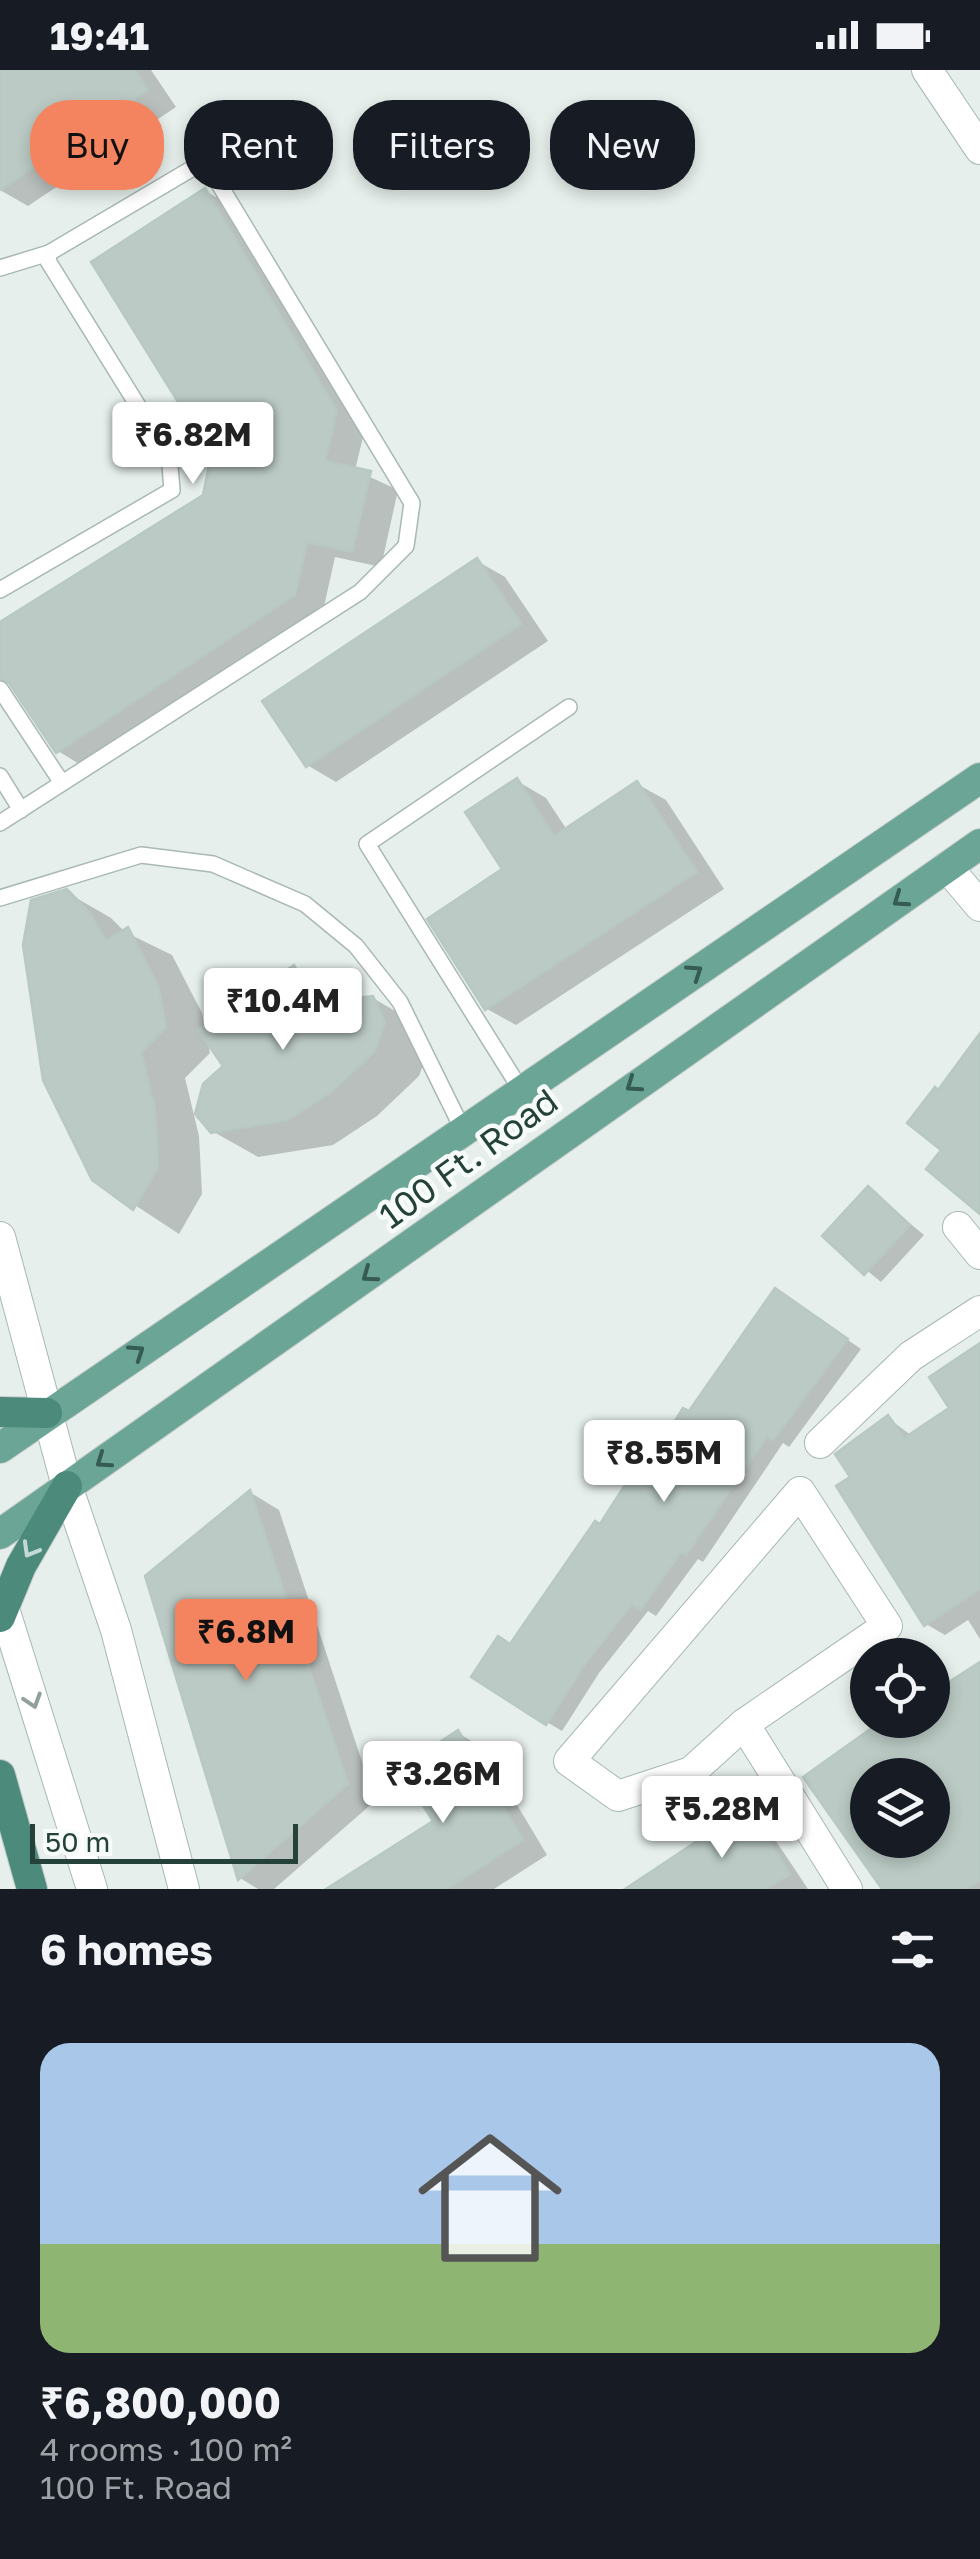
<!DOCTYPE html>
<html lang="en">
<head>
<meta charset="utf-8">
<style>
  :root { --surface:#171b24; --page:#20242c; --text:#f1f3f6; --muted:#9ea1a6; --accent:#f4845f }
  body { margin:0; font-family:"Golos Text",sans-serif; background:var(--page); color:var(--text); height:100vh; display:flex; flex-direction:column; font-size:38px; white-space:nowrap }
  * { box-sizing:border-box; margin:0 }
  p { font-size:32px; color:var(--muted) }
  .icon { flex:none; width:55px; height:55px; fill:none; stroke:currentColor; stroke-width:2; stroke-linecap:round; stroke-linejoin:round }
  .map { position:relative; height:1819px; overflow:hidden }
  .sheet { display:flex; flex-direction:column; background:var(--surface); flex:1 }
  .sheet>* { flex:none }
  .banner { position:absolute; left:30px; top:30px; width:920px; height:90px; display:flex; gap:20px }
  .tools { position:absolute; left:850px; top:1568px; display:grid; gap:20px }
  .tools a { display:grid; place-items:center; width:100px; height:100px; border-radius:50%; background:var(--surface); box-shadow:0 5px 15px #0003; font-size:50px }
  .scale { position:absolute; left:30px; bottom:25px; width:268px; box-sizing:border-box; padding-left:10px; border:5px solid #24423a; border-top:0; font-size:28px; line-height:35px; white-space:nowrap; color:#24423a; -webkit-text-stroke:8px #f7fbf9; paint-order:stroke }
  .price { position:absolute; translate:-50% -85px; padding:0 22px; border-radius:10px; background:#fff; color:#222; font-size:32px; line-height:65px; filter:drop-shadow(0 2px 5px #0008) }
  .price::after { content:''; position:absolute; left:50%; top:60px; width:30px; height:22px; margin-left:-15px; background:inherit; clip-path:polygon(0 0,100% 0,50% 100%) }
  .price.current { background:var(--accent); color:#111 }
  ul { padding:0; list-style:none }
  li { display:grid; align-content:center; gap:20px; height:530px; padding:0 40px }
  li span { display:grid; place-items:center; height:310px; border-radius:30px; color:#555 }
  li>.icon { margin-inline-start:auto }
  span .icon { width:180px; height:180px; fill:#fffc; stroke-width:1 }
  li b { font-size:42px }
  h2 { display:flex; justify-content:space-between; align-items:center; height:120px; padding:0 40px; font-size:42px }
  .tag { padding:0 35px; border-radius:40px; background:var(--surface); box-shadow:0 5px 15px #0003; font-size:35px; line-height:90px }
  .tag.current { background:var(--accent); color:#111 }
  .status { display:flex; justify-content:space-between; align-items:center; height:70px; padding:0 50px; background:var(--surface); direction:ltr }
  .status svg { height:28px; fill:currentColor }
  .map>svg:first-child { display:block }
</style>
</head>
<body>
<div class="status"><b>19:41</b><svg viewBox="0 0 49 12"><path d="M0 12V9h3v3zM5 12V6h3v6zM10 12V3h3v9zM15 12V0h3v12zM26 1h20v11H26zM47 4h2v5h-2z"/></svg></div>
<div class="map">
<svg width="980" height="1819" viewBox="0 0 980 1819">
  <rect width="100%" height="100%" fill="#e6efeb"/>
  <g fill="#0003" fill-rule="evenodd">
    <polygon points="0,0 151,0 176,37 28,136 0,120"/>
    <polygon points="206,121 234,138 365,359 355,400 398,420 381,497 335,487 323,541 86,698 58,681 16,618 0,609 0,555 205,426 214,384"/>
    <polygon points="477,491 505,507 548,571 336,712 307,695"/>
    <polygon points="517,711 546,728 567,760 637,714 666,730 724,819 516,955 487,939 430,849 506,800"/>
    <polygon points="66,822 111,848 125,862 172,885 202,943 205,958 294,898 338,924 343,932 373,928 417,954 429,979 419,1006 377,1046 333,1075 258,1087 212,1061 226,996 207,969 210,983 185,1008 199,1066 202,1124 179,1164 94,1108"/>
    <polygon points="868,1119 924,1165 881,1212 825,1166"/>
    <polygon points="790,1230 861,1279 789,1377 783,1373 703,1492 698,1489 656,1546 648,1541 599,1603 562,1661 547,1652 511,1576 690,1345"/>
    <polygon points="980,1276 980,1569 968,1550 945,1565 926,1554 853,1408 888,1348 912,1366 953,1339"/>
    <polygon points="251,1423 279,1440 375,1731 274,1819 258,1819 240,1808"/>
    <path d="M980,1595V1819H884L807,1707L888,1650H932ZM868,1705H932V1770H868Z"/>
    <polygon points="458,1663 483,1678 547,1785 494,1819 330,1819 436,1752"/>
    <polygon points="747,1741 762,1750 808,1819 648,1819"/>
  </g>
  <g fill="#bbcac4" stroke="#b8c9c2" stroke-width="2.5" fill-rule="evenodd">
    <polygon points="0,0 135,0 148,20 0,120"/>
    <polygon points="205,118 337,341 325,391 371,401 352,482 307,472 295,525 56,683 9,613 0,608 0,552 203,425 211,385 91,192"/>
    <polygon points="477,488 521,554 306,697 262,631"/>
    <polygon points="517,708 554,766 637,711 697,802 485,940 427,849 502,799 465,742"/>
    <polygon points="67,819 90,843 106,871 128,857 158,916 166,957 141,982 155,1039 158,1098 133,1140 92,1110 43,1010 23,875 31,830"/>
    <polygon points="294,895 315,933 373,926 385,952 375,981 332,1021 288,1050 211,1063 195,1044 203,1014 223,996 198,960"/>
    <polygon points="980,963 980,1144 926,1099 941,1080 907,1053 935,1017 938,1020"/>
    <polygon points="868,1116 910,1155 864,1205 822,1166"/>
    <polygon points="775,1218 848,1269 773,1370 767,1366 686,1485 681,1482 640,1540 632,1534 584,1595 546,1655 471,1607 498,1566 510,1574 595,1451 600,1454 637,1396 644,1401 683,1338 689,1341"/>
    <polygon points="980,1273 980,1519 924,1556 836,1416 850,1407 835,1384 888,1345 904,1368 949,1338 929,1307"/>
    <polygon points="250,1420 348,1714 238,1810 145,1506"/>
    <path d="M980,1592V1810L966,1819H882L803,1707L883,1650H932V1623ZM868,1705H932V1770H868Z"/>
    <polygon points="458,1660 523,1770 447,1819 326,1819 433,1751 399,1699"/>
    <polygon points="747,1738 790,1804 766,1819 625,1819"/>
  </g>
  <g fill="none" stroke-linecap="round" stroke-linejoin="round">
    <defs>
      <g id="service">
        <polyline points="0,198 49,183"/>
        <polyline points="0,520 172,420 170,395 161,373 48,191 49,183 198,95 213,104 412,433 406,476 360,522 0,753"/>
        <polyline points="0,619 62,713"/>
        <polyline points="0,706 21,740"/>
        <polyline points="0,828 141,785 213,794 305,834 356,876 400,932 463,1060"/>
        <polyline points="521,1020 367,774 569,637"/>
      </g>
      <g id="minor">
        <polyline points="927,0 980,79"/>
        <polyline points="947,797 980,836"/>
        <polyline points="958,1157 980,1184"/>
        <polyline points="820,1373 911,1286 980,1241"/>
        <polygon points="800,1422 887,1556 744,1654 691,1702 618,1726 569,1691"/>
        <polyline points="744,1654 847,1819"/>
      </g>
      <g id="tertiary">
        <polyline points="0,1167 67,1416 116,1560 184,1819"/>
        <polyline points="0,1526 92,1819"/>
      </g>
      <g id="primary">
        <polyline points="0,1378 980,708"/>
        <polyline points="0,1464 980,774"/>
      </g>
      <g id="trunk">
        <polyline points="0,1342 47,1343"/>
        <polyline points="0,1547 21,1496 67,1416"/>
        <polyline points="0,1705 32,1819"/>
      </g>
    </defs>
    <use href="#service" stroke="#a8b8b2" stroke-width="18"/>
    <use href="#minor" stroke="#a8b8b2" stroke-width="32"/>
    <use href="#tertiary" stroke="#a8b8b2" stroke-width="32"/>
    <use href="#primary" stroke="#c2cac8" stroke-width="32"/>
    <use href="#trunk" stroke="#c2cac8" stroke-width="32"/>
    <use href="#service" stroke="#fff" stroke-width="15"/>
    <use href="#minor" stroke="#fff" stroke-width="30"/>
    <use href="#tertiary" stroke="#fff" stroke-width="30"/>
    <use href="#primary" stroke="#6aa596" stroke-width="30"/>
    <use href="#trunk" stroke="#4c8a7c" stroke-width="30"/>
  </g>
  <defs><path id="oneway-chevron" d="M-2-3.5L2.5 0L-2 3.5" fill="none" stroke-width="1.6" stroke-linecap="round" stroke-linejoin="round" transform="scale(2.5)"/></defs>
  <g stroke="#365b51">
    <use href="#oneway-chevron" transform="translate(900 830) rotate(145)"/>
    <use href="#oneway-chevron" transform="translate(695 902) rotate(-34)"/>
    <use href="#oneway-chevron" transform="translate(633 1015) rotate(145)"/>
    <use href="#oneway-chevron" transform="translate(369 1205) rotate(144)"/>
    <use href="#oneway-chevron" transform="translate(137 1282) rotate(-34)"/>
    <use href="#oneway-chevron" transform="translate(103 1391) rotate(145)"/>
  </g>
  <use stroke="#c4d9d4" href="#oneway-chevron" transform="translate(30 1480) rotate(120)"/>
  <use stroke="#92a09c" href="#oneway-chevron" transform="translate(33 1631) rotate(72)"/>
  <g text-anchor="middle" dominant-baseline="central" stroke-width="9" stroke-linejoin="round" paint-order="stroke">
    <g font-size="35" fill="#24423a" stroke="#f7fbf9">
      <text transform="translate(468 1088) rotate(-36)">100 Ft. Road</text>
    </g>
  </g>
</svg>
<div class="tools">
<a><svg class="icon" aria-label="locate" viewBox="0 0 24 24"><circle cx="12" cy="12" r="6"/><path d="M12 2v4M12 18v4M2 12h4M18 12h4"/></svg></a>
<a><svg class="icon" aria-label="layers" viewBox="0 0 24 24"><path d="M12 4l9 5-9 5-9-5zM3 14l9 5 9-5"/></svg></a>
</div>
<div class="scale">50 m</div>
<b class="price" style="left:193px;top:417px">₹6.82M</b>
<b class="price" style="left:283px;top:983px">₹10.4M</b>
<b class="price" style="left:664px;top:1435px">₹8.55M</b>
<b class="price current" style="left:246px;top:1614px">₹6.8M</b>
<b class="price" style="left:443px;top:1756px">₹3.26M</b>
<b class="price" style="left:722px;top:1791px">₹5.28M</b>
<div class="banner">
<a class="tag current">Buy</a>
<a class="tag">Rent</a>
<a class="tag">Filters</a>
<a class="tag">New</a>
</div>
</div>
<section class="sheet">
<h2>6 homes<svg class="icon" aria-label="filters" viewBox="0 0 24 24"><path d="M4 7h16M4 17h16"/><circle cx="9" cy="7" r="2"/><circle cx="15" cy="17" r="2"/></svg></h2>
<ul>
<li><span style="background:linear-gradient(#a9c7e8 65%,#8fb573 0)"><svg class="icon" aria-label="home" viewBox="0 0 24 24"><path d="M3 11l9-7 9 7M6 9v11h12V9"/></svg></span><div><b>₹6,800,000</b><p>4 rooms · 100 m²</p><p>100 Ft. Road</p></div></li>
</ul>
</section>
</body>
</html>
